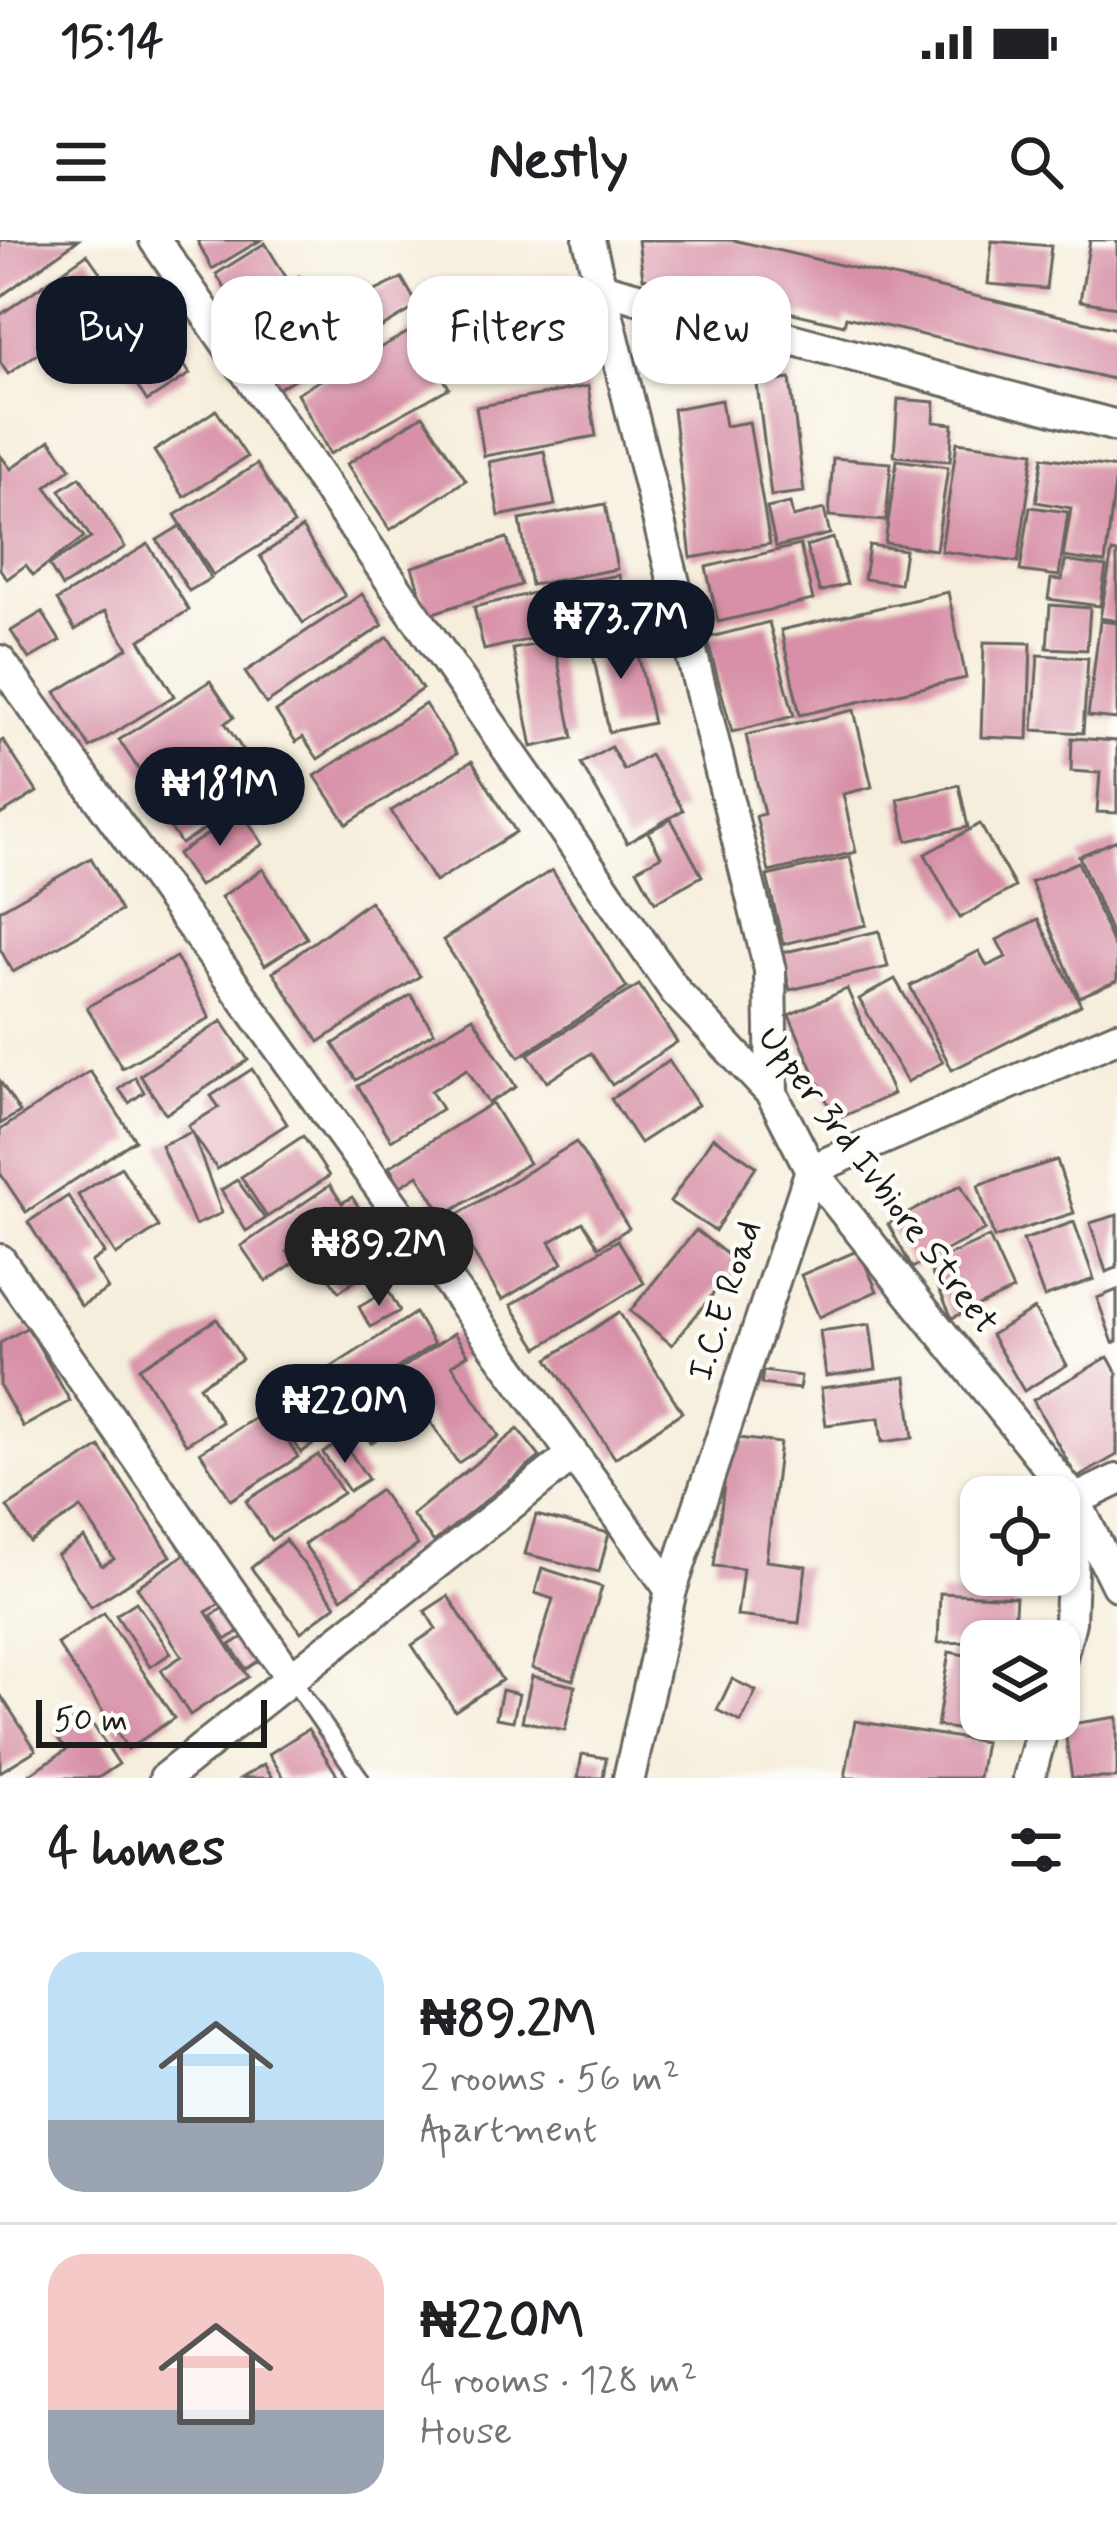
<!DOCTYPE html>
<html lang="en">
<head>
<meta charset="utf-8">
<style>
  :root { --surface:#fff; --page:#f2f2f2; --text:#202124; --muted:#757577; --line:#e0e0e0; --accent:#111827 }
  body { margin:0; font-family:Mynerve,sans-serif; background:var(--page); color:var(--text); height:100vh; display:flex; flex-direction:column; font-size:45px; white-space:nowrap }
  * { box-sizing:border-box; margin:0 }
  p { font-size:39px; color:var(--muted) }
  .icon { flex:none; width:66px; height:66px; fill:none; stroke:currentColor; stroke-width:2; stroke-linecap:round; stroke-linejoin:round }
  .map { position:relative; height:1538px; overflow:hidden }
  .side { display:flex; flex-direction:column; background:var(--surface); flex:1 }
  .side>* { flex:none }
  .hud { position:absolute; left:36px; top:36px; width:1047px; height:108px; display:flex; gap:24px }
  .controls { position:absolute; left:960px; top:1236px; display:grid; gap:24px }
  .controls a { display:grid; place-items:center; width:120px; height:120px; border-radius:24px; background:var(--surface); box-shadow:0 3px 9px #0004; font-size:60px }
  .scale { position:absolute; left:36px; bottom:30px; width:231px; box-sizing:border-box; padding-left:12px; border:6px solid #1c1c1c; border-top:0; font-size:33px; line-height:42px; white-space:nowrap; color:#1c1c1c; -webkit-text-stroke:9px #fdfcf7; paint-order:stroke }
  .price { position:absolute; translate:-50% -102px; padding:0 27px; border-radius:42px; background:var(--accent); color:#fff; font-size:39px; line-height:78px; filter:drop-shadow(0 3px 6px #0008) }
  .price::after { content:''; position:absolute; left:50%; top:72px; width:36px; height:27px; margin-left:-18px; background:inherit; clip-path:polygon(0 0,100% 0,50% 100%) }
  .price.current { background:#222; color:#fff }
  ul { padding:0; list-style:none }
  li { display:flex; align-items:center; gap:36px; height:300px; padding:0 48px }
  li+li { border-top:3px solid var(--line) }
  li span { display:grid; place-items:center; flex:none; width:336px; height:240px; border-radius:36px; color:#555 }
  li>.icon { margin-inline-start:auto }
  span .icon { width:144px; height:144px; fill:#fffc; stroke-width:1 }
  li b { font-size:51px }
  h2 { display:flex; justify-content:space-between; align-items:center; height:144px; padding:0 48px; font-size:51px }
  .pill { padding:0 42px; border-radius:36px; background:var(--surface); box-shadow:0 3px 9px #0004; font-size:42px; line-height:108px }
  .pill.current { background:var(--accent); color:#fff }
  .status { display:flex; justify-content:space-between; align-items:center; height:84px; padding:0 60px; background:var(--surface); direction:ltr }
  .status svg { height:33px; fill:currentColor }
  header { display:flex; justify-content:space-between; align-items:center; height:156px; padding:0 48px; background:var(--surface); font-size:54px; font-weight:700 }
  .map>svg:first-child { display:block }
</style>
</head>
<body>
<div class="status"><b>15:14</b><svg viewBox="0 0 49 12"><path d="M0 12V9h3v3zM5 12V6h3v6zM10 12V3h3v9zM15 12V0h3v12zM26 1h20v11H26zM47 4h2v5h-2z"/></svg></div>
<header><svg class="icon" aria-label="menu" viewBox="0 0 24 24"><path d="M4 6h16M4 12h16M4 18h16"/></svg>Nestly<svg class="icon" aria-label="search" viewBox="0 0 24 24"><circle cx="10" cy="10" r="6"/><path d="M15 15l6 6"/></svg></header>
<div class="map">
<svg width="1117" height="1538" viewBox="0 0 1117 1538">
  <rect width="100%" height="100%" fill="#fdfcf7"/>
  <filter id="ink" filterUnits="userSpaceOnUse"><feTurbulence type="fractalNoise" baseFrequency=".00833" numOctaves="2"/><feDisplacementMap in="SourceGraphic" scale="24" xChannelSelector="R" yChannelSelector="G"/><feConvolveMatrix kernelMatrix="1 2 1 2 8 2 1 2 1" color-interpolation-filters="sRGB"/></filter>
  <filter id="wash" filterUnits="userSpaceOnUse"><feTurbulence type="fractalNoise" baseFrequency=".004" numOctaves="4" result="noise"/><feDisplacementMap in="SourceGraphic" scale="48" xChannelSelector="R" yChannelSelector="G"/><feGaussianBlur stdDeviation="2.7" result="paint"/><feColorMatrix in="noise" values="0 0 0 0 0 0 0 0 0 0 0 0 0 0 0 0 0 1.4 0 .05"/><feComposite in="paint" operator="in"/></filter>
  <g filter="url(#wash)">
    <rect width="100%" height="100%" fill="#f6eedc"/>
    <g id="blocks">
      <g fill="#d790a7">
        <polygon points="0,0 78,0 0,57"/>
        <polygon points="197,0 261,0 212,29"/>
        <polygon points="638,0 733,0 1117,89 1117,140 846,77 844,85 643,38"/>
        <polygon points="1090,0 1117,0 1117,67 1080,61"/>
        <polygon points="992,1 1051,6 1046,49 988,44"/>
        <polygon points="265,3 289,42 299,36 318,66 259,103 216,34"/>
        <polygon points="87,14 118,58 8,134 0,122 0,75"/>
        <polygon points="402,38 418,66 274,151 258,123 287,107 284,103 314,81"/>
        <polygon points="143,61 190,134 147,161 100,88"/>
        <polygon points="416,88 449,148 330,214 297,153"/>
        <polygon points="790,139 804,252 771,256 757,144"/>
        <polygon points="588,146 596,196 484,216 476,167"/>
        <polygon points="898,159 935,162 934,182 953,184 950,221 894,216"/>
        <polygon points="721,160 725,186 749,182 770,304 691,318 673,169"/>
        <polygon points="216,170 247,217 184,257 154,211"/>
        <polygon points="423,175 466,240 390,290 347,224"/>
        <polygon points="50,200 71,228 46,247 84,297 33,335 26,325 7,339 0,329 0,215 11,229"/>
        <polygon points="957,202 1034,212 1018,322 941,311"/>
        <polygon points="544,211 555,265 499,276 489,222"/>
        <polygon points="1043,217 1117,228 1105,323 1063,317 1071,268 1036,262"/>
        <polygon points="833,218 891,223 886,281 829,276"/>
        <polygon points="897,220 948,227 936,310 885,303"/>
        <polygon points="257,224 294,284 213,335 175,275"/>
        <polygon points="80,237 125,307 62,347 49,325 91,298 60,250"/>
        <polygon points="790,263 793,277 824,269 830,294 776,307 767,268"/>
        <polygon points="605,264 617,329 531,345 520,280"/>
        <polygon points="1030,267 1068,272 1059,336 1020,331"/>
        <polygon points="180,286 211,338 189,351 157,300"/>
        <polygon points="302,288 345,356 303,383 260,316"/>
        <polygon points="507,298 521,345 427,375 412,327"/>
        <polygon points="833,298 847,344 820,352 806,306"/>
        <polygon points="148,304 189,370 140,400 174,456 90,508 56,452 128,408 105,371 75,390 57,360"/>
        <polygon points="800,305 813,360 718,382 706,327"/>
        <polygon points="869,305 905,310 900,344 864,339"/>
        <polygon points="1112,312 1117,313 1117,381 1100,378"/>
        <polygon points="1065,321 1106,327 1100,366 1048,359 1051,339 1062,340"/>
        <polygon points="619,335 628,383 567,395 558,346"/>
        <polygon points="550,349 561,392 484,410 474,367"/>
        <polygon points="948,352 966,438 800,475 781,390"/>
        <polygon points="362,354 383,385 266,464 245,432"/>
        <polygon points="1050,365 1090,368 1087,410 1047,408"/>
        <polygon points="42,372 60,401 29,419 11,391"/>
        <polygon points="1100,381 1117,383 1117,479 1088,476"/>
        <polygon points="769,382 794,476 732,492 707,398"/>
        <polygon points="633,391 653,483 609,492 590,400"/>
        <polygon points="388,397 422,449 318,519 303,497 296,502 276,472"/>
        <polygon points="554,401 573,498 532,507 513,409"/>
        <polygon points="984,402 1031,403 1028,499 981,497"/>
        <polygon points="1038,415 1088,418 1083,493 1033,490"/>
        <polygon points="210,441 234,477 225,483 244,512 200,540 224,577 181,604 144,546 186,519 181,511 143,536 119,500"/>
        <polygon points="425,464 457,513 347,584 315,536"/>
        <polygon points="854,470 872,547 843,554 856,612 769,632 756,576 764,574 746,495"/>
        <polygon points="1072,498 1117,501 1117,573 1097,572 1100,533 1071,531"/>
        <polygon points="3,500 37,552 0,575 0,502"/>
        <polygon points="611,507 624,530 650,515 683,570 627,603 581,524"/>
        <polygon points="472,521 516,592 435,642 391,571"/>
        <polygon points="959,545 968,587 907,601 898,559"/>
        <polygon points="242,572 263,604 199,646 177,614"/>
        <polygon points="671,579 702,636 655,662 637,629 661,616 648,592"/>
        <polygon points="980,584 1015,647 960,678 925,614"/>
        <polygon points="1117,600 1117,707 1079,616"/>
        <polygon points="850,617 866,685 783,704 767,636"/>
        <polygon points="91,618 121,671 13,732 0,709 0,670"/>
        <polygon points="1078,622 1117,714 1117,741 1079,757 1031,642"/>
        <polygon points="263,629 307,698 265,725 221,657"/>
        <polygon points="552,630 627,748 519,817 443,700"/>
        <polygon points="370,661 420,736 319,802 273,732"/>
        <polygon points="1038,679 1081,765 952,830 910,746 979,711 987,726 1006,717 997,700"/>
        <polygon points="879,691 888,727 790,750 781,713"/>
        <polygon points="176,717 210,778 122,828 87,767"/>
        <polygon points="895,739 943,822 907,842 859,759"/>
        <polygon points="639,745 677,802 612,845 591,813 547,842 528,814"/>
        <polygon points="847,749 893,854 835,880 789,775"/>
        <polygon points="411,755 434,792 356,840 333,804"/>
        <polygon points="473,777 516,847 488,863 467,829 431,851 442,869 391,900 358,846"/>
        <polygon points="222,781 248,820 166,874 140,835"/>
        <polygon points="669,821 698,865 640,903 611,859"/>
        <polygon points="252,829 287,884 217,929 188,886 219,867 211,856"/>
        <polygon points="90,831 135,900 26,972 0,933 0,890"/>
        <polygon points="135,837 144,852 129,863 119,849"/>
        <polygon points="0,841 20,872 0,884"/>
        <polygon points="492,863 529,923 444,976 418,935 401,946 389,927"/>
        <polygon points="192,892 222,973 195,985 161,905"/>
        <polygon points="303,896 329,936 267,977 241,937"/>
        <polygon points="713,897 756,926 715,991 670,962"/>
        <polygon points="576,902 629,988 599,1007 583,982 550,1002 563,1023 502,1060 452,978"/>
        <polygon points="1057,920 1074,973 994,998 978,945"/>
        <polygon points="121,927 159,987 116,1015 78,955"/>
        <polygon points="237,940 265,979 246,991 221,950"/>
        <polygon points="330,945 342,963 352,957 368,981 355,990 378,1024 339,1052 303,1000 287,1011 295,1022 266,1042 241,1006"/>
        <polygon points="961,945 985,990 912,1028 888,984"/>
        <polygon points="68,956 104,1013 91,1022 108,1049 81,1066 28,982"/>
        <polygon points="1117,975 1117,1028 1106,1032 1090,983"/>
        <polygon points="1074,982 1094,1039 1044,1057 1023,1000"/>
        <polygon points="696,990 738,1023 672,1105 630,1071"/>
        <polygon points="989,997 1013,1050 952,1078 928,1025"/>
        <polygon points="618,1000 644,1043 538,1108 511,1065"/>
        <polygon points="859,1010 877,1051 819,1077 801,1035"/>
        <polygon points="388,1050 400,1071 370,1087 359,1067"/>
        <polygon points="1117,1050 1117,1101 1113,1103 1097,1058"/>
        <polygon points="1034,1069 1067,1125 1024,1151 991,1095"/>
        <polygon points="619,1072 682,1172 615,1218 548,1119"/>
        <polygon points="415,1073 434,1104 335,1169 315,1138"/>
        <polygon points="217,1079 242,1119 199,1146 222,1182 186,1204 139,1128"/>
        <polygon points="870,1084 876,1129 826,1136 820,1091"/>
        <polygon points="28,1087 70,1161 23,1187 0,1146 0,1103"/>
        <polygon points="454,1093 468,1114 452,1125 499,1196 458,1223 422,1169 371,1203 346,1166"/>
        <polygon points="1108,1117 1117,1133 1117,1215 1077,1238 1033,1160"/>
        <polygon points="763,1131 801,1136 799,1149 761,1144"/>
        <polygon points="906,1137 913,1198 882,1202 879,1178 826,1185 821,1148"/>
        <polygon points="295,1145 329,1193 301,1213 267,1165"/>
        <polygon points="268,1170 298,1217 231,1260 200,1212"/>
        <polygon points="518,1189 540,1217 434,1302 412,1275"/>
        <polygon points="730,1197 780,1203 766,1321 806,1326 799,1383 737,1376 743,1329 714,1326"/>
        <polygon points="342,1200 368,1239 349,1251 323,1213"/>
        <polygon points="100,1207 171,1316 91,1367 57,1315 84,1298 102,1326 114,1319 81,1268 30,1302 7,1267"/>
        <polygon points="318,1215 343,1253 271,1300 246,1261"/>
        <polygon points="380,1250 418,1305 342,1358 304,1304"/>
        <polygon points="536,1275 609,1293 599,1332 525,1314"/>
        <polygon points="285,1300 336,1365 301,1392 251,1328"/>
        <polygon points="191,1310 225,1361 206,1372 248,1437 190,1475 161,1430 182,1416 137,1347"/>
        <polygon points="542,1328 602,1347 573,1440 532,1428 553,1359 535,1353"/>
        <polygon points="940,1353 1016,1357 1013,1401 938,1403"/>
        <polygon points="448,1356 502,1440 455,1471 412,1405 436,1389 425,1371"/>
        <polygon points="136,1362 171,1413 150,1427 116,1375"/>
        <polygon points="229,1364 244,1388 226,1400 211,1376"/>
        <polygon points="104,1373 174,1478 128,1509 57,1404"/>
        <polygon points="248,1394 263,1418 246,1429 230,1405"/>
        <polygon points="949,1412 981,1418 981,1479 1006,1479 1003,1497 937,1486"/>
        <polygon points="532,1436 575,1446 565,1490 522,1481"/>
        <polygon points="732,1439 756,1451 741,1482 717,1470"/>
        <polygon points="502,1450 519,1454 513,1481 496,1478"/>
        <polygon points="0,1454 36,1510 0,1532"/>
        <polygon points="85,1473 119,1524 98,1538 24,1538 66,1510 54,1493"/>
        <polygon points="1117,1477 1117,1538 1072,1538 1064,1485"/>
        <polygon points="855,1481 985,1502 979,1538 845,1538"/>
        <polygon points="308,1489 339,1538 284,1538 269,1514"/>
        <polygon points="582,1514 606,1518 603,1538 578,1538"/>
        <polygon points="264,1524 273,1538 241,1538"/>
      </g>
    </g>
  </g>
  <g filter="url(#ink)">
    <use href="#blocks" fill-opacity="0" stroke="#68665f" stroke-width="3"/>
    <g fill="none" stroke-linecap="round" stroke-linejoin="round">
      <defs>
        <polyline id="service" points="291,1438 360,1538"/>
        <g id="minor">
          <polyline points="155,0 676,752 772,854 811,930 1075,1260 1117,1345"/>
          <polyline points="589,0 770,730 772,854"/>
          <polyline points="600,48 1117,186"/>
          <polyline points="0,421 671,1350"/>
          <polyline points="0,1020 291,1438"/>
          <polyline points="1059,1425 1070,1382 1075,1260 1117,1240"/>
          <polyline points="165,1538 573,1215"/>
          <polyline points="629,1538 671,1350 811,930 1117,797"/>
          <polyline points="1029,1538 1045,1479"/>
        </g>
      </defs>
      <use href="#service" stroke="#68665f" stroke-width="21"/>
      <use href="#minor" stroke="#68665f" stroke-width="36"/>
      <use href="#service" stroke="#fff" stroke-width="15"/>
      <use href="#minor" stroke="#fff" stroke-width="30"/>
    </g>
  </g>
  <g text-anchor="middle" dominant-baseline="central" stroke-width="9" stroke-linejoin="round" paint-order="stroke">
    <g font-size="36" fill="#1c1c1c" stroke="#fdfcf7">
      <text transform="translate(877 941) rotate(53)">Upper 3rd Ivbiore Street</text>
      <text transform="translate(726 1061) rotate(-72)">I.C.E Road</text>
    </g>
  </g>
</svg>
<div class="controls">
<a><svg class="icon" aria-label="locate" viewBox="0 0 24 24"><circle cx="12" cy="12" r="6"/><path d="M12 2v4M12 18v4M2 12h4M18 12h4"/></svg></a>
<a><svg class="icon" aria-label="layers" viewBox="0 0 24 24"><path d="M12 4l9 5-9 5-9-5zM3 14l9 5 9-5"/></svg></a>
</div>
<div class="scale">50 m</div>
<b class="price" style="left:621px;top:442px">₦73.7M</b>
<b class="price" style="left:220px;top:609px">₦181M</b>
<b class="price current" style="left:379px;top:1069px">₦89.2M</b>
<b class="price" style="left:345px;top:1226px">₦220M</b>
<div class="hud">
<a class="pill current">Buy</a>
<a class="pill">Rent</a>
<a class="pill">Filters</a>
<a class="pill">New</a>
</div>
</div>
<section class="side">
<h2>4 homes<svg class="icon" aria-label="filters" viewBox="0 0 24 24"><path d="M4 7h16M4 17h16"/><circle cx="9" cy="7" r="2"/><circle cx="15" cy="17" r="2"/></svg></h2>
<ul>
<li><span style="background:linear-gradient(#bfe0f5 70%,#9aa5b1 0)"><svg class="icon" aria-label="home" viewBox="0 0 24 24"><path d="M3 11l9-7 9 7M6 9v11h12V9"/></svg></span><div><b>₦89.2M</b><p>2 rooms · 56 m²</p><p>Apartment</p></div></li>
<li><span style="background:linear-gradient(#f6c9c9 65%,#9aa5b1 0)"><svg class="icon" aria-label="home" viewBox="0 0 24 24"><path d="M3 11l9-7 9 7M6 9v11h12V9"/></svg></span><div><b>₦220M</b><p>4 rooms · 128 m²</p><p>House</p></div></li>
</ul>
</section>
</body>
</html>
